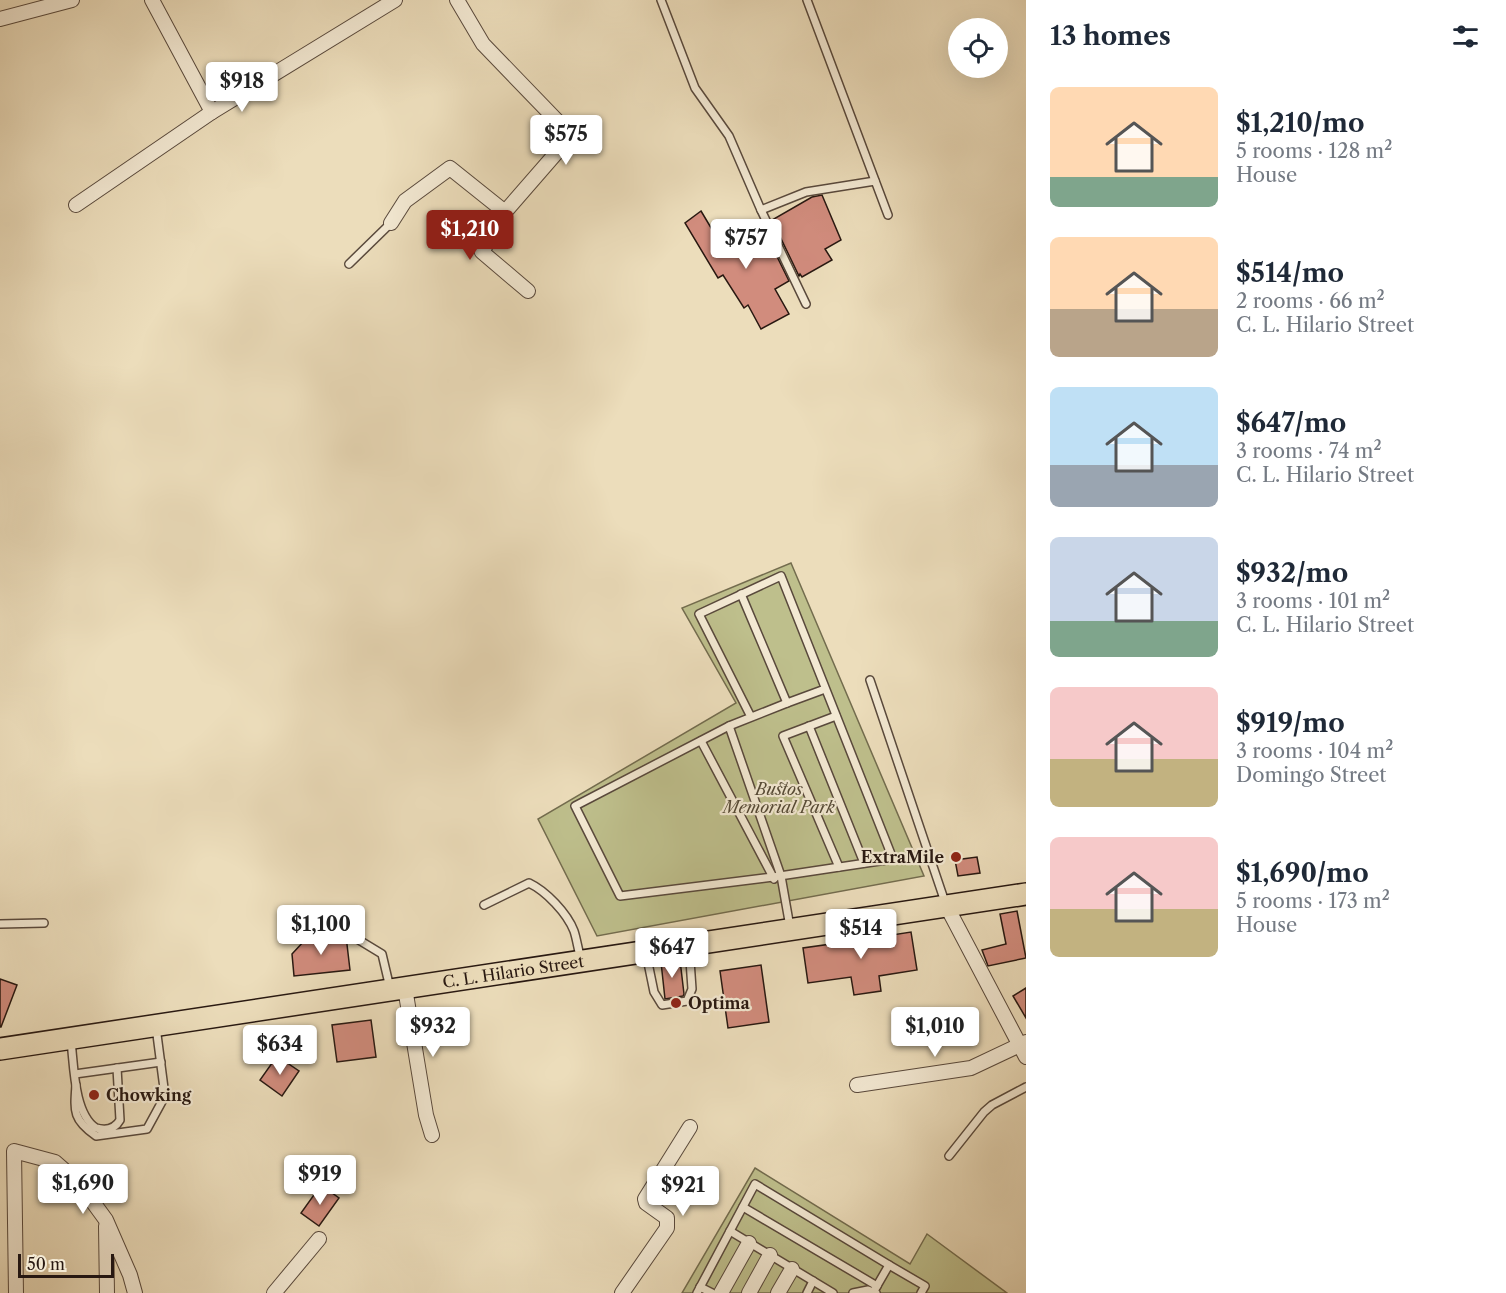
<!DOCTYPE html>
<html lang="en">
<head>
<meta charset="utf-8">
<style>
  :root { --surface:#fff; --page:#f6f6f7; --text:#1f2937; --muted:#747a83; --accent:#8f2418 }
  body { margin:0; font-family:"Libre Caslon Text",serif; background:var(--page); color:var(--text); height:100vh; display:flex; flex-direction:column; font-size:22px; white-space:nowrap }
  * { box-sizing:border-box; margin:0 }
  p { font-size:20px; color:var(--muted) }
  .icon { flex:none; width:33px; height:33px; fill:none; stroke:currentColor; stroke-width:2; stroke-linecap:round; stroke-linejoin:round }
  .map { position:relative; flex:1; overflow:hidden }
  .drawer { display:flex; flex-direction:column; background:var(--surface); width:480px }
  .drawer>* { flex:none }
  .controls { position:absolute; left:948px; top:18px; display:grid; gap:12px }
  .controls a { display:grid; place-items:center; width:60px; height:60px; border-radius:50%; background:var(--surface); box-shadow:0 6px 24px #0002; font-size:30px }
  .scale { position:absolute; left:18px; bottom:15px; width:96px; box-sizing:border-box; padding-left:6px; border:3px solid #281811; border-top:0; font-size:16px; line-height:21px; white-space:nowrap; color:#281811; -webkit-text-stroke:4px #f3e9d3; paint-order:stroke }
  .price { position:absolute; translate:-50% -51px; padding:0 14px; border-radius:6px; background:#fff; color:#222; font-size:20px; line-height:39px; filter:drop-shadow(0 2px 3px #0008) }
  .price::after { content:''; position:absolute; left:50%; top:36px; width:18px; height:14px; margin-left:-9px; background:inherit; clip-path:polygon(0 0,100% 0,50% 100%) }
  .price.selected { background:var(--accent); color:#fff }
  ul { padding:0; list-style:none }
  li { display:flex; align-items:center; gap:18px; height:150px; padding:0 24px }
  li span { display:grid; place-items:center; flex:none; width:168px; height:120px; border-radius:9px; color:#555 }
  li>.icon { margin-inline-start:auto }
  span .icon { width:72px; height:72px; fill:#fffc; stroke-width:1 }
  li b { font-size:26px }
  h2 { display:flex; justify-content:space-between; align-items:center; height:72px; padding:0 24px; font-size:26px }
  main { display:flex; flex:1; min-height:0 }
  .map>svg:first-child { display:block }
</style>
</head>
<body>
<main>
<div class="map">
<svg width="1026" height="1293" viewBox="0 0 1026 1293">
  <rect width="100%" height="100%" fill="#ecddbb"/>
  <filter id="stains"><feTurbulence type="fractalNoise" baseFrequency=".00333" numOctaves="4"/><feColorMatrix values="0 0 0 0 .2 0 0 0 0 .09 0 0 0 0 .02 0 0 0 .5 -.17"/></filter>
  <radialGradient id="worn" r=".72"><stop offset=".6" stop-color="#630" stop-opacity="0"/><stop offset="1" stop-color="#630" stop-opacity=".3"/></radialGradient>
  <g fill="#bebf8c" stroke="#736c4e" stroke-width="1.5">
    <polygon points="791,563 924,876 597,936 538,819 736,703 682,608"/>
    <polygon points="755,1168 910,1264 927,1234 1007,1293 682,1293"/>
  </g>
  <g fill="#d18c7d" stroke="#281811" stroke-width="1.5">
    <polygon points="822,195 841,240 825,249 832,260 802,277 800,274 799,276 772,220 812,197"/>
    <polygon points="701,211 726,253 764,230 789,281 775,289 789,314 761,329 748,305 744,308 723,275 718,278 685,223"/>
    <polygon points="977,857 980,873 958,876 955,860"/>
    <polygon points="1017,911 1026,958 988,966 982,950 1006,944 1000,914"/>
    <polygon points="871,930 873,938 911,932 917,970 879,976 881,991 854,995 851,977 808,983 803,948 845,942 844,935"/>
    <polygon points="346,936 350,970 294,976 292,954 305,940"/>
    <polygon points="680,960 684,994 683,996 665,999 661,962"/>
    <polygon points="761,965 769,1022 728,1028 720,971"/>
    <polygon points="0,979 17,985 1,1027 0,1027"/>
    <polygon points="1026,988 1026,1018 1013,996"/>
    <polygon points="371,1020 376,1057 337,1062 332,1025"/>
    <polygon points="277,1056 299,1071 282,1096 260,1080"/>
    <polygon points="672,1173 696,1189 684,1207 661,1191"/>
    <polygon points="321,1185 339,1198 319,1226 301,1213"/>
  </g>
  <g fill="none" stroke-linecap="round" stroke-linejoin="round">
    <defs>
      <g id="service">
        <polyline points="661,0 695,88 729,136 761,210 806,304"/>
        <polyline points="807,0 888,215"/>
        <polyline points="761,210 806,192 875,181"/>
        <polyline points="349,264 391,223"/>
        <polyline points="741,594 787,703"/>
        <polyline points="870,680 946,905"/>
        <polyline points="836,716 783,736 839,867"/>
        <polyline points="751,717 699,614 781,576 893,859 773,877 620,896 575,806 729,726 787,703 825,689"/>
        <polyline points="729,726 781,876 790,927"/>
        <polyline points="809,726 864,863"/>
        <polyline points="701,741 774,879"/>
        <path d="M484,905L529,883C546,891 567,913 574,931C577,940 578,950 581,959"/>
        <polyline points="0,924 44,923"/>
        <polyline points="354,937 382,954 390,988"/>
        <polyline points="646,953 654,992 662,1005 687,1001 692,989 689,946"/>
        <path d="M71,1041C74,1066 74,1114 96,1128C107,1131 115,1129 120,1120L117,1068"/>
        <polyline points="75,1074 161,1062"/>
        <path d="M76,1085C74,1112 73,1120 96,1136L147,1129L165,1096L156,1027"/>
        <polyline points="949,1156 984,1112 992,1105 1026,1087"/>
        <polyline points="743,1207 877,1286"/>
        <polyline points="730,1231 833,1293"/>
        <polyline points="889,1265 925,1286 921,1293"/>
        <polyline points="700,1287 712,1293"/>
        <polyline points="697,1293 755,1184 889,1265 874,1291"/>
        <polyline points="807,1293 813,1281"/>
        <polyline points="853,1293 868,1290 876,1293"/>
      </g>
      <g id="minor">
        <polyline points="152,0 212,112"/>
        <polyline points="0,19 72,0"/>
        <polyline points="76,205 212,112 395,0"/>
        <polyline points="505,212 482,252 528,291"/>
        <polyline points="391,223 405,201 450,168 505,212 558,151 566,130 483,44 457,0"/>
        <polyline points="946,905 1026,1057"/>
        <polyline points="405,988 426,1115 432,1135"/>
        <polyline points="857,1085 971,1068 1026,1042"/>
        <polyline points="106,1226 107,1293"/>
        <polyline points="16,1293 14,1151 55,1162 79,1183 106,1220 130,1275 135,1293"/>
        <polyline points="274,1293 319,1239"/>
        <polyline points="622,1293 667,1228 667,1218 646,1203 645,1199 690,1127"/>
        <polyline points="721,1293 749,1243"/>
        <polyline points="749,1293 770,1255"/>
        <polyline points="778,1293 792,1269"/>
      </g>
      <g id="primary">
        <path id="s1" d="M0,1049L1026,894"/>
      </g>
    </defs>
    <use href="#service" stroke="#59493c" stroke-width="10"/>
    <use href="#minor" stroke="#59493c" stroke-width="16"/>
    <use href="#primary" stroke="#281811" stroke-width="24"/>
    <use href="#service" stroke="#f3e9d3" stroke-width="7"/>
    <use href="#minor" stroke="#f3e9d3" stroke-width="14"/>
    <use href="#primary" stroke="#ecddbb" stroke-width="21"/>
  </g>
  <g fill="#8f2418" stroke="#f3e9d3" stroke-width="2">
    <circle cx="956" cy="857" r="6"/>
    <circle cx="676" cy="1003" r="6"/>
    <circle cx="94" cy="1095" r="6"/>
  </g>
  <g text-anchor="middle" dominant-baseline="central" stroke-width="4.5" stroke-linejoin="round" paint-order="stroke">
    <g font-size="16" font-style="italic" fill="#554a36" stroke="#f3e9d3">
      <text x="779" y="789">Bustos<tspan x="779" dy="18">Memorial Park</tspan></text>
    </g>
    <g font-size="16" font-weight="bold" fill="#281811" stroke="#f3e9d3" text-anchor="start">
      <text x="944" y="857" text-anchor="end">ExtraMile</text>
      <text x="688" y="1003">Optima</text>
      <text x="106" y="1095">Chowking</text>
    </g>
    <g font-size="16" fill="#281811" stroke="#f3e9d3">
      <text stroke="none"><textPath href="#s1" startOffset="519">C. L. Hilario Street</textPath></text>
    </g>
  </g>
  <rect width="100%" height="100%" filter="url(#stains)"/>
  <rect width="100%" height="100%" fill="url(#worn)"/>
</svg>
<div class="controls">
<a><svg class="icon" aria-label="locate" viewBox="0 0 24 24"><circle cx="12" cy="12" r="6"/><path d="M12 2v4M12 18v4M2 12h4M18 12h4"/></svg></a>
</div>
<div class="scale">50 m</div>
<b class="price" style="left:242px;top:113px">$918</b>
<b class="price" style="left:566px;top:166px">$575</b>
<b class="price selected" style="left:470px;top:261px">$1,210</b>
<b class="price" style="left:746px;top:270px">$757</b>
<b class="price" style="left:321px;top:956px">$1,100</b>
<b class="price" style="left:861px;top:960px">$514</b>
<b class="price" style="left:672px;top:979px">$647</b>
<b class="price" style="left:433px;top:1058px">$932</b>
<b class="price" style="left:935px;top:1058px">$1,010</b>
<b class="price" style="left:280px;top:1076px">$634</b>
<b class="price" style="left:320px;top:1206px">$919</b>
<b class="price" style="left:83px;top:1215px">$1,690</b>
<b class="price" style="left:683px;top:1217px">$921</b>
</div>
<section class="drawer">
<h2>13 homes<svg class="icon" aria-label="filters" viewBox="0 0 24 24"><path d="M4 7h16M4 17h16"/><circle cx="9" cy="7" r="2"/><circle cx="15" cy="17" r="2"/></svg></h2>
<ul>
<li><span style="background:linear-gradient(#ffd9b3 75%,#7fa58c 0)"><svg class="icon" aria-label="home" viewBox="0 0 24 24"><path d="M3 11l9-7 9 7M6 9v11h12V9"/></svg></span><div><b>$1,210/mo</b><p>5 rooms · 128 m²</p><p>House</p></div></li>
<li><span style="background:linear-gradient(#ffd9b3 60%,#b9a48a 0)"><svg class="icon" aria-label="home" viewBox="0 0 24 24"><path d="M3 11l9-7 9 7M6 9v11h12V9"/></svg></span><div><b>$514/mo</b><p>2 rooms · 66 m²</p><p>C. L. Hilario Street</p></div></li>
<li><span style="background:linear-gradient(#bfe0f5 65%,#9aa5b1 0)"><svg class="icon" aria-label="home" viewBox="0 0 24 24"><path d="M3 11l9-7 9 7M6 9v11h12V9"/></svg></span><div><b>$647/mo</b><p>3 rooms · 74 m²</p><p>C. L. Hilario Street</p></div></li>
<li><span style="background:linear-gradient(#c9d6e8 70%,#7fa58c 0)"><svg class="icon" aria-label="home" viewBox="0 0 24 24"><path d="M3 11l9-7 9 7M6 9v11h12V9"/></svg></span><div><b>$932/mo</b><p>3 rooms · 101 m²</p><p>C. L. Hilario Street</p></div></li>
<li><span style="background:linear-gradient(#f6c9c9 60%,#c2b280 0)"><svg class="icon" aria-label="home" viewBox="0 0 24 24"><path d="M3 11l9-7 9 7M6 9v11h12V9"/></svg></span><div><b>$919/mo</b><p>3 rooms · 104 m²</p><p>Domingo Street</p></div></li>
<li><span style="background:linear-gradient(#f6c9c9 60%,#c2b280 0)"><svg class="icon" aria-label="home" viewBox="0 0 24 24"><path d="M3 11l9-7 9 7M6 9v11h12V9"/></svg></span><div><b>$1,690/mo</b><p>5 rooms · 173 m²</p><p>House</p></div></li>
</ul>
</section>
</main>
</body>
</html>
